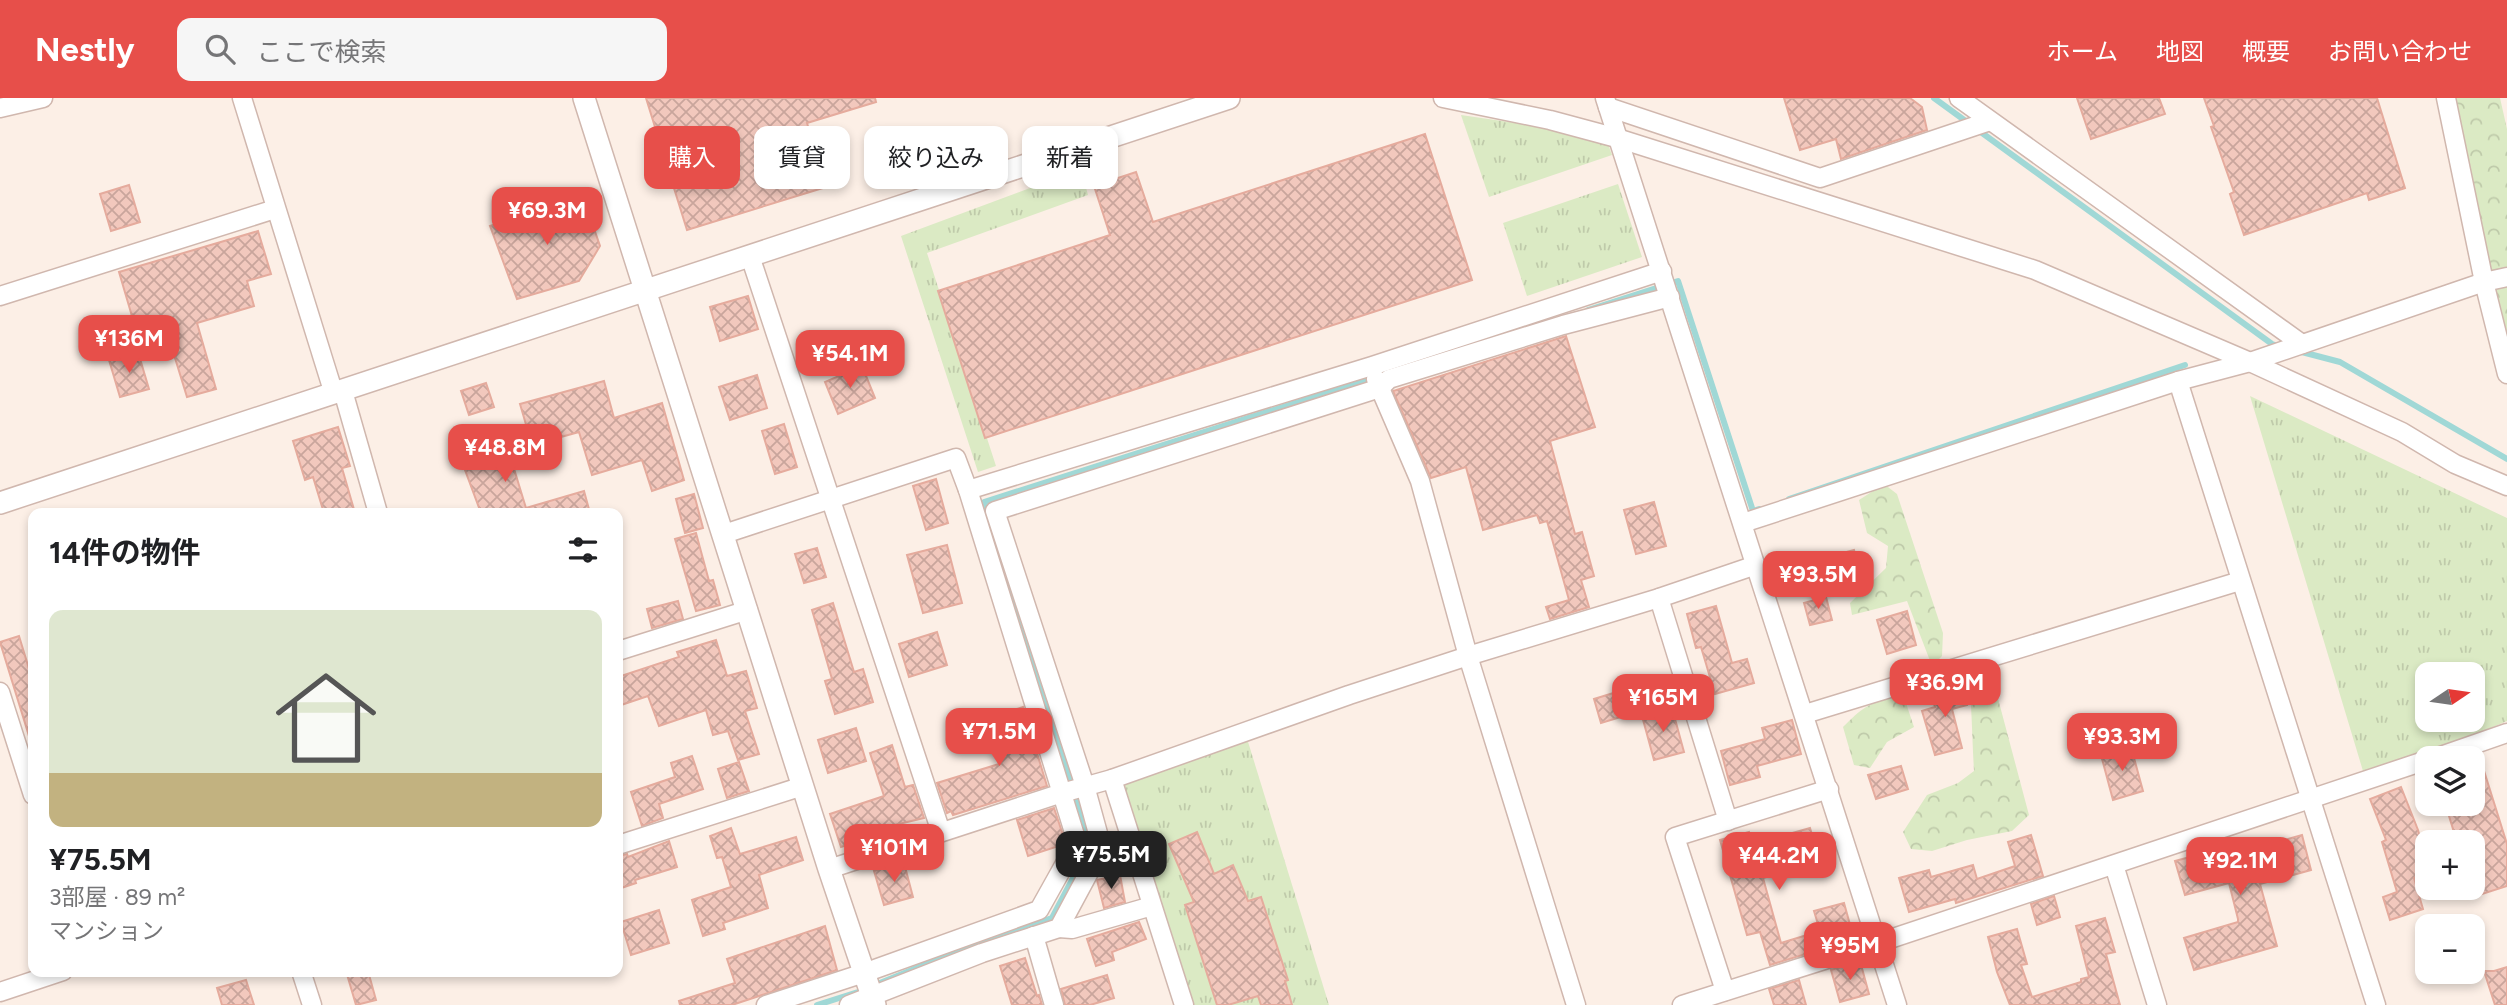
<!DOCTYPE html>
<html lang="ja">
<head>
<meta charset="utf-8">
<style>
  :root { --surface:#fff; --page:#f6f6f6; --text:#202124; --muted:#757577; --line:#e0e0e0; --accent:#e74f4a }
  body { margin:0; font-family:Figtree,"Noto Sans JP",sans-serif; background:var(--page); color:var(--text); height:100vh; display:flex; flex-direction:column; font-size:26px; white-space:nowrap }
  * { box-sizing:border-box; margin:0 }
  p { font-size:23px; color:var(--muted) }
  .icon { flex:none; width:38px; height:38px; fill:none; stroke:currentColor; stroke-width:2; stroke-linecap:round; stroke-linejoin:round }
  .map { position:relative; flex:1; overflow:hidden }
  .side { position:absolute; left:28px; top:410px; width:595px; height:469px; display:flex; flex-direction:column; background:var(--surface); border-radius:14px; box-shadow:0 4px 10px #0003 }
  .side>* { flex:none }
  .hud { position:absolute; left:644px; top:28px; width:665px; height:63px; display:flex; gap:14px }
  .needle { width:46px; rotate:77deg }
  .buttons { position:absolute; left:2415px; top:564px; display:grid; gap:14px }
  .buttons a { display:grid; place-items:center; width:70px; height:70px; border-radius:14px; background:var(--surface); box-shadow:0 4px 10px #0003; font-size:35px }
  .price { position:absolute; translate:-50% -60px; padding:0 16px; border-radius:14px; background:var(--accent); color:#fff; font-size:23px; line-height:46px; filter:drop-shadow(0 2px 4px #0008) }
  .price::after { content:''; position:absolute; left:50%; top:42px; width:21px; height:16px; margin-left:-10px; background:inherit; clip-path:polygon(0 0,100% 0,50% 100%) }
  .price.active { background:#222; color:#fff }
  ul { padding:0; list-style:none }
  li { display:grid; align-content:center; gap:14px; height:371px; padding:0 21px }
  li+li { border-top:2px solid var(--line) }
  li span { display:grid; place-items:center; height:217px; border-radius:14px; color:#555 }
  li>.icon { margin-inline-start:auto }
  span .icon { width:126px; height:126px; fill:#fffc; stroke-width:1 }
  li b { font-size:30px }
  h2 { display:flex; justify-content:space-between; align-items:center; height:84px; padding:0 21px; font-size:30px }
  .pill { padding:0 24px; border-radius:14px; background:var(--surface); box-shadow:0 4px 10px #0003; font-size:24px; line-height:63px }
  .pill.active { background:var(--accent); color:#fff }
  header { display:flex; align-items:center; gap:42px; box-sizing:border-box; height:98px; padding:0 35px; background:var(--accent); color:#fff }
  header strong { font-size:33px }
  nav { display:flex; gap:38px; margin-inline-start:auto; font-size:24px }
  .search { width:490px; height:63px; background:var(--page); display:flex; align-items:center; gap:18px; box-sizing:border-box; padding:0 24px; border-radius:14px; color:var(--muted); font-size:26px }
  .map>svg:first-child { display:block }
</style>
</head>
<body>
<header>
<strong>Nestly</strong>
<div class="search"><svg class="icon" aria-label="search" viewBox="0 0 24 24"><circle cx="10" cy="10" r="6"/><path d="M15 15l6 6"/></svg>ここで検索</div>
<nav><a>ホーム</a><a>地図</a><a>概要</a><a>お問い合わせ</a></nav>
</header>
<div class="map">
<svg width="2507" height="907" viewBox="0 0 2507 907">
  <defs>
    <pattern id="grass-tufts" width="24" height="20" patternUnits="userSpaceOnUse" patternTransform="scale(1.75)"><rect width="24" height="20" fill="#dbeac4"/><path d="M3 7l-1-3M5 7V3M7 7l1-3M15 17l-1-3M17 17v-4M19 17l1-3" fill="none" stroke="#bfcaaa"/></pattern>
    <pattern id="forest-crowns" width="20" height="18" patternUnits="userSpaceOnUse" patternTransform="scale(1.75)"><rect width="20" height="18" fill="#dbeac4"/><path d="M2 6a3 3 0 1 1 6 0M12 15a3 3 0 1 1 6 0" fill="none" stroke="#bfcaaa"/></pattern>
    <pattern id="building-cross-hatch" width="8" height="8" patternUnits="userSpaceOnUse" patternTransform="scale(1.75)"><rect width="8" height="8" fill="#f2c8bd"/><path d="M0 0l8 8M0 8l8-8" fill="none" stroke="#c9a59c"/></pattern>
  </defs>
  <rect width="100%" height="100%" fill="#fcefe6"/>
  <g fill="url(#grass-tufts)" fill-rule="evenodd">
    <polygon points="1461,17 1605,38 1612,57 1489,99"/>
    <polygon points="1081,71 1088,97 927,155 996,368 978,374 901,138"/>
    <polygon points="1618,86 1642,159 1527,198 1503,125"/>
    <path d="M2250,298L2507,420V623L2366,683ZM2427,576H2473V621H2427Z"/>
    <polygon points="1245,634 1329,907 1190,907 1112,681"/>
  </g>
  <g fill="url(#forest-crowns)">
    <polygon points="2451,0 2500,0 2507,31 2507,275"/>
    <polygon points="1884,386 1897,396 1943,535 1942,558 1932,568 1907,503 1852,517 1850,505 1886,470 1888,448 1867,435 1859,402"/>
    <path d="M1979,569L1996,593L2029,717L2012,733L1967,742L1932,753L1911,751L1903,734L1927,697L1958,685L1974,673C1972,639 1972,606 1968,572Z"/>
    <path d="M1897,599L1905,602L1914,629L1887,644L1870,670L1854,667L1843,629C1860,612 1871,602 1897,599Z"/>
  </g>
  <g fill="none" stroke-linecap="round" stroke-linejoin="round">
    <g stroke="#a0d8d6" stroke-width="6">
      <polyline points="1934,0 2272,246 2281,249"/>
      <polyline points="1588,212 1678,183 1753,413 1759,411"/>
      <polyline points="2298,253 2340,264 2507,361"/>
      <polyline points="1789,401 2185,267"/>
      <polyline points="988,418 984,404 1374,280"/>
      <polyline points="817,907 858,894 980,844 1052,820 1091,746 1008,482"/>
    </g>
  </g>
  <g fill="url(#building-cross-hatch)" stroke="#e5ab9d" stroke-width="2">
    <polygon points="646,0 875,0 876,4 807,25 826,89 687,132"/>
    <polygon points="1784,0 1910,0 1922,9 1927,32 1841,61 1836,41 1800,52"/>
    <polygon points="2077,0 2159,0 2165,16 2091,41"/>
    <polygon points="2204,0 2377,0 2405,90 2369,102 2367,95 2244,137 2230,96 2234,94 2211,29 2214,28"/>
    <polygon points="1425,36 1472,182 985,340 938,193 1110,137 1094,88 1136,74 1153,124"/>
    <polygon points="129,87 140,124 111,133 100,96"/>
    <polygon points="583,99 600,148 579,183 517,201 490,128"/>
    <polygon points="258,133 271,176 247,183 254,208 197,225 216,291 187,299 167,234 139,242 119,174"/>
    <polygon points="748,198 758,231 720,243 710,209"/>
    <polygon points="1566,238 1595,329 1550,343 1575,436 1582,434 1594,478 1581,482 1589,509 1550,521 1546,509 1569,502 1547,423 1540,425 1537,417 1483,432 1466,369 1431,380 1393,293"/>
    <polygon points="138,254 149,291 120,299 109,262"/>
    <polygon points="862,268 875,300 838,316 825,284"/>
    <polygon points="757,277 767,310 730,322 719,289"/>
    <polygon points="604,283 614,320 662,305 684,382 652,393 642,362 592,377 579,334 532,347 520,306"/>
    <polygon points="486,285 494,309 469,317 461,293"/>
    <polygon points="784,326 797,369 775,376 762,333"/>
    <polygon points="338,329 350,368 342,370 355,415 324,415 313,379 305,382 293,343"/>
    <polygon points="473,330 485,369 511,361 526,410 584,393 590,415 481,415 452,337"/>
    <polygon points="936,381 948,425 926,432 913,388"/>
    <polygon points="694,396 703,430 685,435 676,401"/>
    <polygon points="1654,404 1666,448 1636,456 1624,412"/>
    <polygon points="696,435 709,483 713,482 720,507 696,513 675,441"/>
    <polygon points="947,447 962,505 923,515 907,457"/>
    <polygon points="817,450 826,479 804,485 795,456"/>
    <polygon points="1854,452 1863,487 1833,495 1824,460"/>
    <polygon points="1826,499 1832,522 1810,527 1804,505"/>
    <polygon points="678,503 683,521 652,530 647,511"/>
    <polygon points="833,505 854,574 863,571 873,604 835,616 825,583 832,581 812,512"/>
    <polygon points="1716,508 1732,565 1747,561 1754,585 1715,596 1701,549 1696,550 1687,516"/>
    <polygon points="1907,513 1916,547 1887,556 1877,522"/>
    <polygon points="937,534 947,567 909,579 899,546"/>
    <polygon points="19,538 33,584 33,637 29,638 0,544"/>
    <polygon points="716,542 727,578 746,573 757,610 745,613 759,656 738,662 728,633 713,637 706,612 659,628 648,598 618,608 618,579 679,559 677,554"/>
    <polygon points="1961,585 1967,607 1952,611 1962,650 1935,657 1922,613 1935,609 1930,593"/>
    <polygon points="1633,589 1640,613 1601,625 1594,601"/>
    <polygon points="1023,609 1047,688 953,717 951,713 947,715 937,685 999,666 985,621"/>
    <polygon points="1672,610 1684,654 1654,662 1642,618"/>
    <polygon points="1792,622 1801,656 1757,668 1760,679 1730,687 1721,653 1765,641 1762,630"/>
    <polygon points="856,630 866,663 828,675 818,642"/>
    <polygon points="892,647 905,689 913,687 924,720 886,729 888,734 841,749 830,716 884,698 870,655"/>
    <polygon points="2131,649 2143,693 2113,702 2101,657"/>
    <polygon points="2479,657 2507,746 2507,788 2473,799 2473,744 2457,744 2445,705 2473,705 2473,659"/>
    <polygon points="692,658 703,691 659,706 663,720 642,728 631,694 675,679 671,665"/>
    <polygon points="739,664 749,693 727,700 718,671"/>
    <polygon points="1901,668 1908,691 1876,701 1868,677"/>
    <polygon points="2401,689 2418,732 2427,765 2427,776 2414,780 2423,811 2390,822 2383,799 2397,794 2382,744 2386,742 2370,701"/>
    <polygon points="1054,710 1065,743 1062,747 1028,758 1017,722"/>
    <polygon points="731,730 740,756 796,739 803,762 759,777 768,810 723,825 725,831 703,838 692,802 731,789 722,759 717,760 710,738"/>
    <polygon points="1810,730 1820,764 1763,780 1781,845 1820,833 1814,813 1844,805 1854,841 1770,867 1760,834 1747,837 1720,742 1749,734 1753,746"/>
    <polygon points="1197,734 1214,776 1233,767 1248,803 1261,799 1288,882 1285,883 1292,907 1261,907 1258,898 1228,907 1217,907 1185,807 1194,804 1169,746"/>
    <polygon points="2031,737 2043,778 1956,805 1955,801 1909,814 1899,780 1929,772 1931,779 1973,767 1977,781 2015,768 2008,744"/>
    <polygon points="2302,737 2311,772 2260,786 2277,848 2194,872 2184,840 2238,824 2238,821 2229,785 2185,797 2175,763 2205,755 2207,764"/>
    <polygon points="669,743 677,769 635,782 636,785 618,791 618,758 627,756 628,759"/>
    <polygon points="904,765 913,799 884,807 874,773"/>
    <polygon points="1120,777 1125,804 1104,810 1097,782"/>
    <polygon points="2054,798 2060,819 2037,827 2031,806"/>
    <polygon points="659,812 669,845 631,857 621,824"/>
    <polygon points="2105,820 2115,854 2106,856 2120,907 2010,907 1997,874 1988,839 2017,831 2027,866 2021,867 2032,899 2081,884 2081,881 2089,879 2076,828"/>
    <polygon points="1139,824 1146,841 1112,854 1114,862 1096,868 1087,841"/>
    <polygon points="825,828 837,872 732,907 680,907 679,903 735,885 727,861"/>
    <polygon points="1025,860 1037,898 1039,897 1042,907 1012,907 1000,868"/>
    <polygon points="1860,863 1869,896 1840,904 1831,872"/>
    <polygon points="2507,869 2507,907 2495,907 2484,873 2494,873"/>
    <polygon points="346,873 368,873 376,902 356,907"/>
    <polygon points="1107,877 1114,900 1090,907 1065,907 1061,891"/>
    <polygon points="246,882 254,907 222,907 217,890"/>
    <polygon points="1799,882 1806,907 1774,907 1769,891"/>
  </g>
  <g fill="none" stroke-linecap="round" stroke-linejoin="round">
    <defs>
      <g id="minor">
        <polyline points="242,0 334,296"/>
        <polyline points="1443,0 1550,22 1617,40 2035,172 2250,264 2402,334 2455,366 2507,388"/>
        <polyline points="1605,0 1897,907"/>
        <polyline points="1959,0 2302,246"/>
        <polyline points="2446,0 2484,184 2507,276"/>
        <polyline points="1608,9 1820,80 1990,23"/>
        <polyline points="0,10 43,0"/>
        <polyline points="750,158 941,734"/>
        <polyline points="0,198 275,111"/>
        <polyline points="1376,281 1420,383 1468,558 1576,907"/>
        <polyline points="2178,283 2376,907"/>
        <polyline points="343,293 378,415"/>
        <polyline points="968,392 1372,268 1662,173"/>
        <polyline points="1743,425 2178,283 2250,264 2484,184 2507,179"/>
        <polyline points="724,436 956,360 968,392 1077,744 1039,812 864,875 766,907"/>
        <polyline points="1659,500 1728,723"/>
        <polyline points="618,553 748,512"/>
        <polyline points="0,594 33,697"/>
        <polyline points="1805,616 2240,483"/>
        <polyline points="2435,660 2507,635"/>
        <polyline points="1112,681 1184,907"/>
        <polyline points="618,747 803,688"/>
        <polyline points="2114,767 2157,907"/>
        <polyline points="829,771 1062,695 1112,681 1349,597 1468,558 1659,500 1756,467"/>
        <polyline points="1059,830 1072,831 1152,808"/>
        <polyline points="1034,838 1054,907"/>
        <polyline points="301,873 312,907"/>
        <polyline points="1725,893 1675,739 1829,691"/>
        <polyline points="0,894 63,873"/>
        <polyline points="849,907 982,855 1059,830 1102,750 1085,688 995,413 1380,290 1389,281 1563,227 1670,199"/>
        <polyline points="1682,907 1878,845 2427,662"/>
      </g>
      <g id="tertiary">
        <polyline points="584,0 829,771 875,907"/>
        <polyline points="0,405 1229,0"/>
      </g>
    </defs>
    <use href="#minor" stroke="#d0b7ae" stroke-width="21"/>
    <use href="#tertiary" stroke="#d0b7ae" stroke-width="24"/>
    <use href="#minor" stroke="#fff" stroke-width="18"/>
    <use href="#tertiary" stroke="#fff" stroke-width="21"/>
  </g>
</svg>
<div class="buttons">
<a><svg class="needle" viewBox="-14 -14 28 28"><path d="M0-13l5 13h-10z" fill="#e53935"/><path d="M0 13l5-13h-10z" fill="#757577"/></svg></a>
<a><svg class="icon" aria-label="layers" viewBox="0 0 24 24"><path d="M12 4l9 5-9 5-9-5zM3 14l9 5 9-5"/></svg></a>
<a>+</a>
<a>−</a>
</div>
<b class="price" style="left:547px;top:149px">¥69.3M</b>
<b class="price" style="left:129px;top:277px">¥136M</b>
<b class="price" style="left:850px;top:292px">¥54.1M</b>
<b class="price" style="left:505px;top:386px">¥48.8M</b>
<b class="price" style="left:1818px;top:513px">¥93.5M</b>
<b class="price" style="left:1945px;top:621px">¥36.9M</b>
<b class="price" style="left:1663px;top:636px">¥165M</b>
<b class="price" style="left:999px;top:670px">¥71.5M</b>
<b class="price" style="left:2122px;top:675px">¥93.3M</b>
<b class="price" style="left:894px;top:786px">¥101M</b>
<b class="price active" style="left:1111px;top:793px">¥75.5M</b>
<b class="price" style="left:1779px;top:794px">¥44.2M</b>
<b class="price" style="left:2240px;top:799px">¥92.1M</b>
<b class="price" style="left:1850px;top:884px">¥95M</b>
<div class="hud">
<a class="pill active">購入</a>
<a class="pill">賃貸</a>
<a class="pill">絞り込み</a>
<a class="pill">新着</a>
</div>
<section class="side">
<h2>14件の物件<svg class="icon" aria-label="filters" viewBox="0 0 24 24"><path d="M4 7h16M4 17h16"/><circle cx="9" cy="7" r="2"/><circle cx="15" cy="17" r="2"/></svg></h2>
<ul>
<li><span style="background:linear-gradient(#dfe7d0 75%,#c2b280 0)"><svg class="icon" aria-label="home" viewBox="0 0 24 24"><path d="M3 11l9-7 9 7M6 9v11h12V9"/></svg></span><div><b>¥75.5M</b><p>3部屋 · 89 m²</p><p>マンション</p></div></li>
</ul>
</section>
</div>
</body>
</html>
